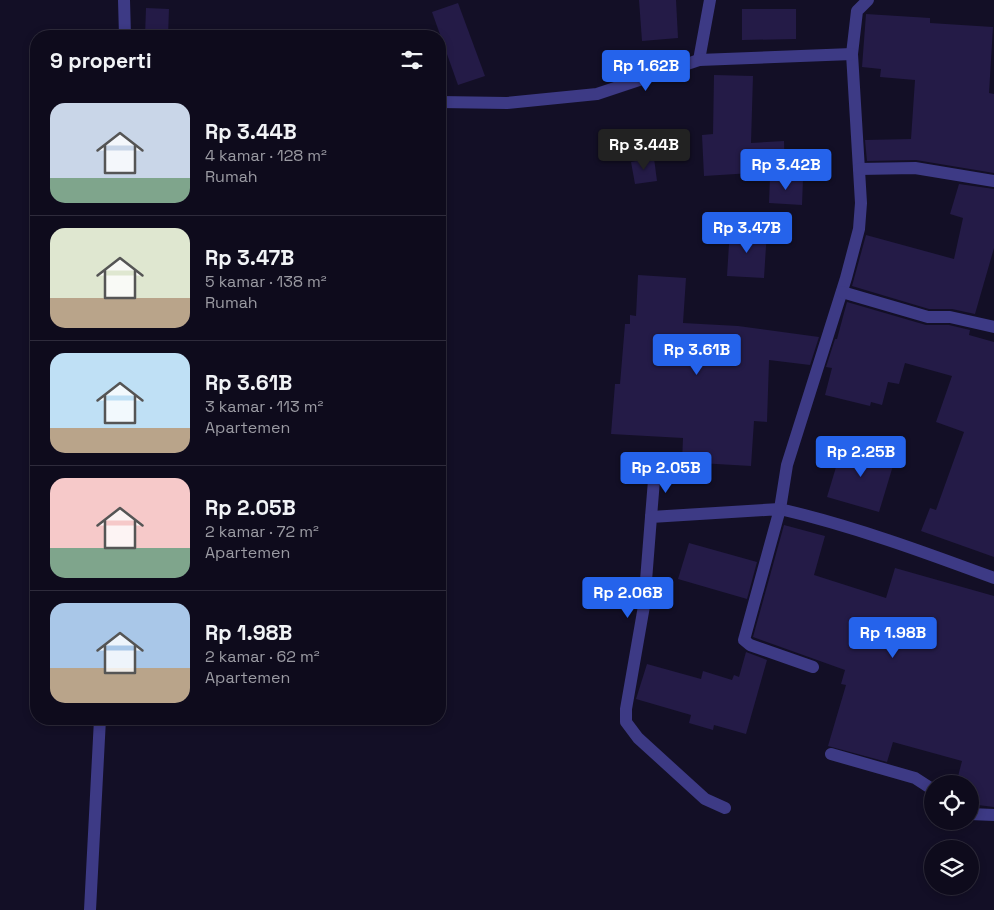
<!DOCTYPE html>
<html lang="id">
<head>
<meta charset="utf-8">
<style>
  :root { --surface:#0e0b1c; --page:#1c1929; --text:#f1f3f6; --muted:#9b9ba3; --line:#2e2b3b; --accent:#2563eb }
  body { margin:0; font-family:"Space Grotesk",sans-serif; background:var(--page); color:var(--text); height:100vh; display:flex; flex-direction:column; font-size:19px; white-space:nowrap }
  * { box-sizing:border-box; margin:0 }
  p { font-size:16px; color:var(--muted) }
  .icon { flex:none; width:28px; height:28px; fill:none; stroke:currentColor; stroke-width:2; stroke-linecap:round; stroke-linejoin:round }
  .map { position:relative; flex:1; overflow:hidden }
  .details { position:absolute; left:30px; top:30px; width:416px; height:695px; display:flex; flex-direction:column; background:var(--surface); border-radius:20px; box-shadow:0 2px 8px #0003,0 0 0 1px var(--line) }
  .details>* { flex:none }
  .buttons { position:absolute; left:924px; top:775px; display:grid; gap:10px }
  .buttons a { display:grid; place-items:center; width:55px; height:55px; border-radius:50%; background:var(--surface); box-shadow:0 2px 8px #0003,0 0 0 1px var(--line); font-size:25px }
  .price { position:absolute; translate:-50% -42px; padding:0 11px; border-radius:5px; background:var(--accent); color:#fff; font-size:16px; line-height:32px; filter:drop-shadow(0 1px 2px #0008) }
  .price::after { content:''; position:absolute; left:50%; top:30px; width:15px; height:11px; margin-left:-8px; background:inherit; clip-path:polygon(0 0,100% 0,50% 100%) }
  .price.selected { background:#222; color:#fff }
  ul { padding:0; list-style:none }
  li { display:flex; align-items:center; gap:15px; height:125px; padding:0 20px }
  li+li { border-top:1px solid var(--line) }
  li span { display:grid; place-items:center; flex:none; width:140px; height:100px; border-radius:15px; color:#555 }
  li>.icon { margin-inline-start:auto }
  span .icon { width:60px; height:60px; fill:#fffc; stroke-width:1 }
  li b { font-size:21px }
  h2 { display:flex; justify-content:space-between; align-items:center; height:60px; padding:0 20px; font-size:21px }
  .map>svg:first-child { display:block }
</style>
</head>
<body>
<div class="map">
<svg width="994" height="910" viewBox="0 0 994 910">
  <rect width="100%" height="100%" fill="#130f26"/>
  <g fill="#241b47">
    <polygon points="639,0 676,0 678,38 642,41"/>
    <polygon points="458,3 485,76 458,85 432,12"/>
    <polygon points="146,8 169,9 168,36 145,36"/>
    <polygon points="742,9 796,9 796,39 742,40"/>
    <polygon points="866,14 930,18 930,23 993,27 989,93 994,94 994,173 916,160 867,161 865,140 911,139 915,80 880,77 881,69 862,67"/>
    <polygon points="714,75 753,76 751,143 784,141 785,171 704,176 702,135 713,134"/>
    <polygon points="654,158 657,181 635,184 631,162"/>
    <polygon points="770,177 803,179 802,205 769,203"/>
    <polygon points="959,184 994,189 994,248 975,314 952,309 929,309 852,286 866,235 954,259 963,218 950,214"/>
    <polygon points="730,229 767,231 764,278 727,276"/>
    <polygon points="638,275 686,278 683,323 738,326 819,337 810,365 769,360 767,422 754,421 751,466 682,462 683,438 611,434 615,384 620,384 625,324 630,324 630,315 636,316"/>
    <polygon points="847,302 926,325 949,325 970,330 969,335 994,342 994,557 921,531 930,508 936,510 964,432 936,422 952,376 905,363 899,384 888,382 882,405 871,402 870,406 825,395 832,368 826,367 835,339 837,339"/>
    <polygon points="843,444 895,459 879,512 827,497"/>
    <polygon points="784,525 825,536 814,575 886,598 895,568 994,596 994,807 970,804 970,784 956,784 962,761 893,742 887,762 828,746 846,685 841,684 845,670 753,637"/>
    <polygon points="689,543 757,562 747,599 678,579"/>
    <polygon points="746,652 767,660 746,734 714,725 713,730 689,723 691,715 636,699 647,664 701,679 703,671 732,680 734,675 739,677"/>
  </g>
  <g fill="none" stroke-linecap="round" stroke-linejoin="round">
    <g stroke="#3d3a85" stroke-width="12">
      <polyline points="124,0 125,36"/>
      <path d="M868,0L857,11L852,54L861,203L859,229L846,278L787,465L780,509C853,526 924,552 994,578"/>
      <polyline points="699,60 710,0"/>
      <polyline points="440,102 507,103 597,94 699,60 852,54"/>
      <polyline points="859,169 915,168 994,181"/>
      <polyline points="842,292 928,317 950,317 994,327"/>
      <polyline points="651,517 655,468"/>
      <polyline points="831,754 915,778 932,789"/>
      <polyline points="725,808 705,799 638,738 626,722 626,709 644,606 651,517 780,509 744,640 750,645 813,667"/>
      <polyline points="970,814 994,815"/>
      <polyline points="90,910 100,719"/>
    </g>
  </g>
</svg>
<div class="buttons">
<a><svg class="icon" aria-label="locate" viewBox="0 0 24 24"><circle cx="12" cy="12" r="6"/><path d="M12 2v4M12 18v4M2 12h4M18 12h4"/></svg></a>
<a><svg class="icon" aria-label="layers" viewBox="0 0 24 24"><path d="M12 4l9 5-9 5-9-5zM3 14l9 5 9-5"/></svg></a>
</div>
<b class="price" style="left:646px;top:92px">Rp 1.62B</b>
<b class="price selected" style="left:644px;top:171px">Rp 3.44B</b>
<b class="price" style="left:786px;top:191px">Rp 3.42B</b>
<b class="price" style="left:747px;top:254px">Rp 3.47B</b>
<b class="price" style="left:697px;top:376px">Rp 3.61B</b>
<b class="price" style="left:861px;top:478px">Rp 2.25B</b>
<b class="price" style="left:666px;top:494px">Rp 2.05B</b>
<b class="price" style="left:628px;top:619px">Rp 2.06B</b>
<b class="price" style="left:893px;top:659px">Rp 1.98B</b>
<section class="details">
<h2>9 properti<svg class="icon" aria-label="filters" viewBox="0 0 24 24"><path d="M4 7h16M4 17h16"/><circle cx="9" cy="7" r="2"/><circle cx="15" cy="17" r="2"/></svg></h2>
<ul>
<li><span style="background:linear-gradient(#c9d6e8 75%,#7fa58c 0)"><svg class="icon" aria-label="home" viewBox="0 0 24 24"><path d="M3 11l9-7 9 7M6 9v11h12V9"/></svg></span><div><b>Rp 3.44B</b><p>4 kamar · 128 m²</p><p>Rumah</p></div></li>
<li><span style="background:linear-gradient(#dfe7d0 70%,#b9a48a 0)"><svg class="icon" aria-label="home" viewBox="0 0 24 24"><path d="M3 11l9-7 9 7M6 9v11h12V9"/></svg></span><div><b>Rp 3.47B</b><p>5 kamar · 138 m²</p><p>Rumah</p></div></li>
<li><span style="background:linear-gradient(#bfe0f5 75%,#b9a48a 0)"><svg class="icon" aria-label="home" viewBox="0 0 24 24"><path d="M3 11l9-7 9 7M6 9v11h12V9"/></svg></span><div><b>Rp 3.61B</b><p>3 kamar · 113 m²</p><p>Apartemen</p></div></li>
<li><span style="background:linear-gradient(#f6c9c9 70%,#7fa58c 0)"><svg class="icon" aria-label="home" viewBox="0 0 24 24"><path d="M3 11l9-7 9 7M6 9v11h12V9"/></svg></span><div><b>Rp 2.05B</b><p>2 kamar · 72 m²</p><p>Apartemen</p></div></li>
<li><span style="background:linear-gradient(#a9c7e8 65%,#b9a48a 0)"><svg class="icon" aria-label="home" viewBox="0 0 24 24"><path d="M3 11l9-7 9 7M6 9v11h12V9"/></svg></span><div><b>Rp 1.98B</b><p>2 kamar · 62 m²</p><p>Apartemen</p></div></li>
</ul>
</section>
</div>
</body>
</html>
